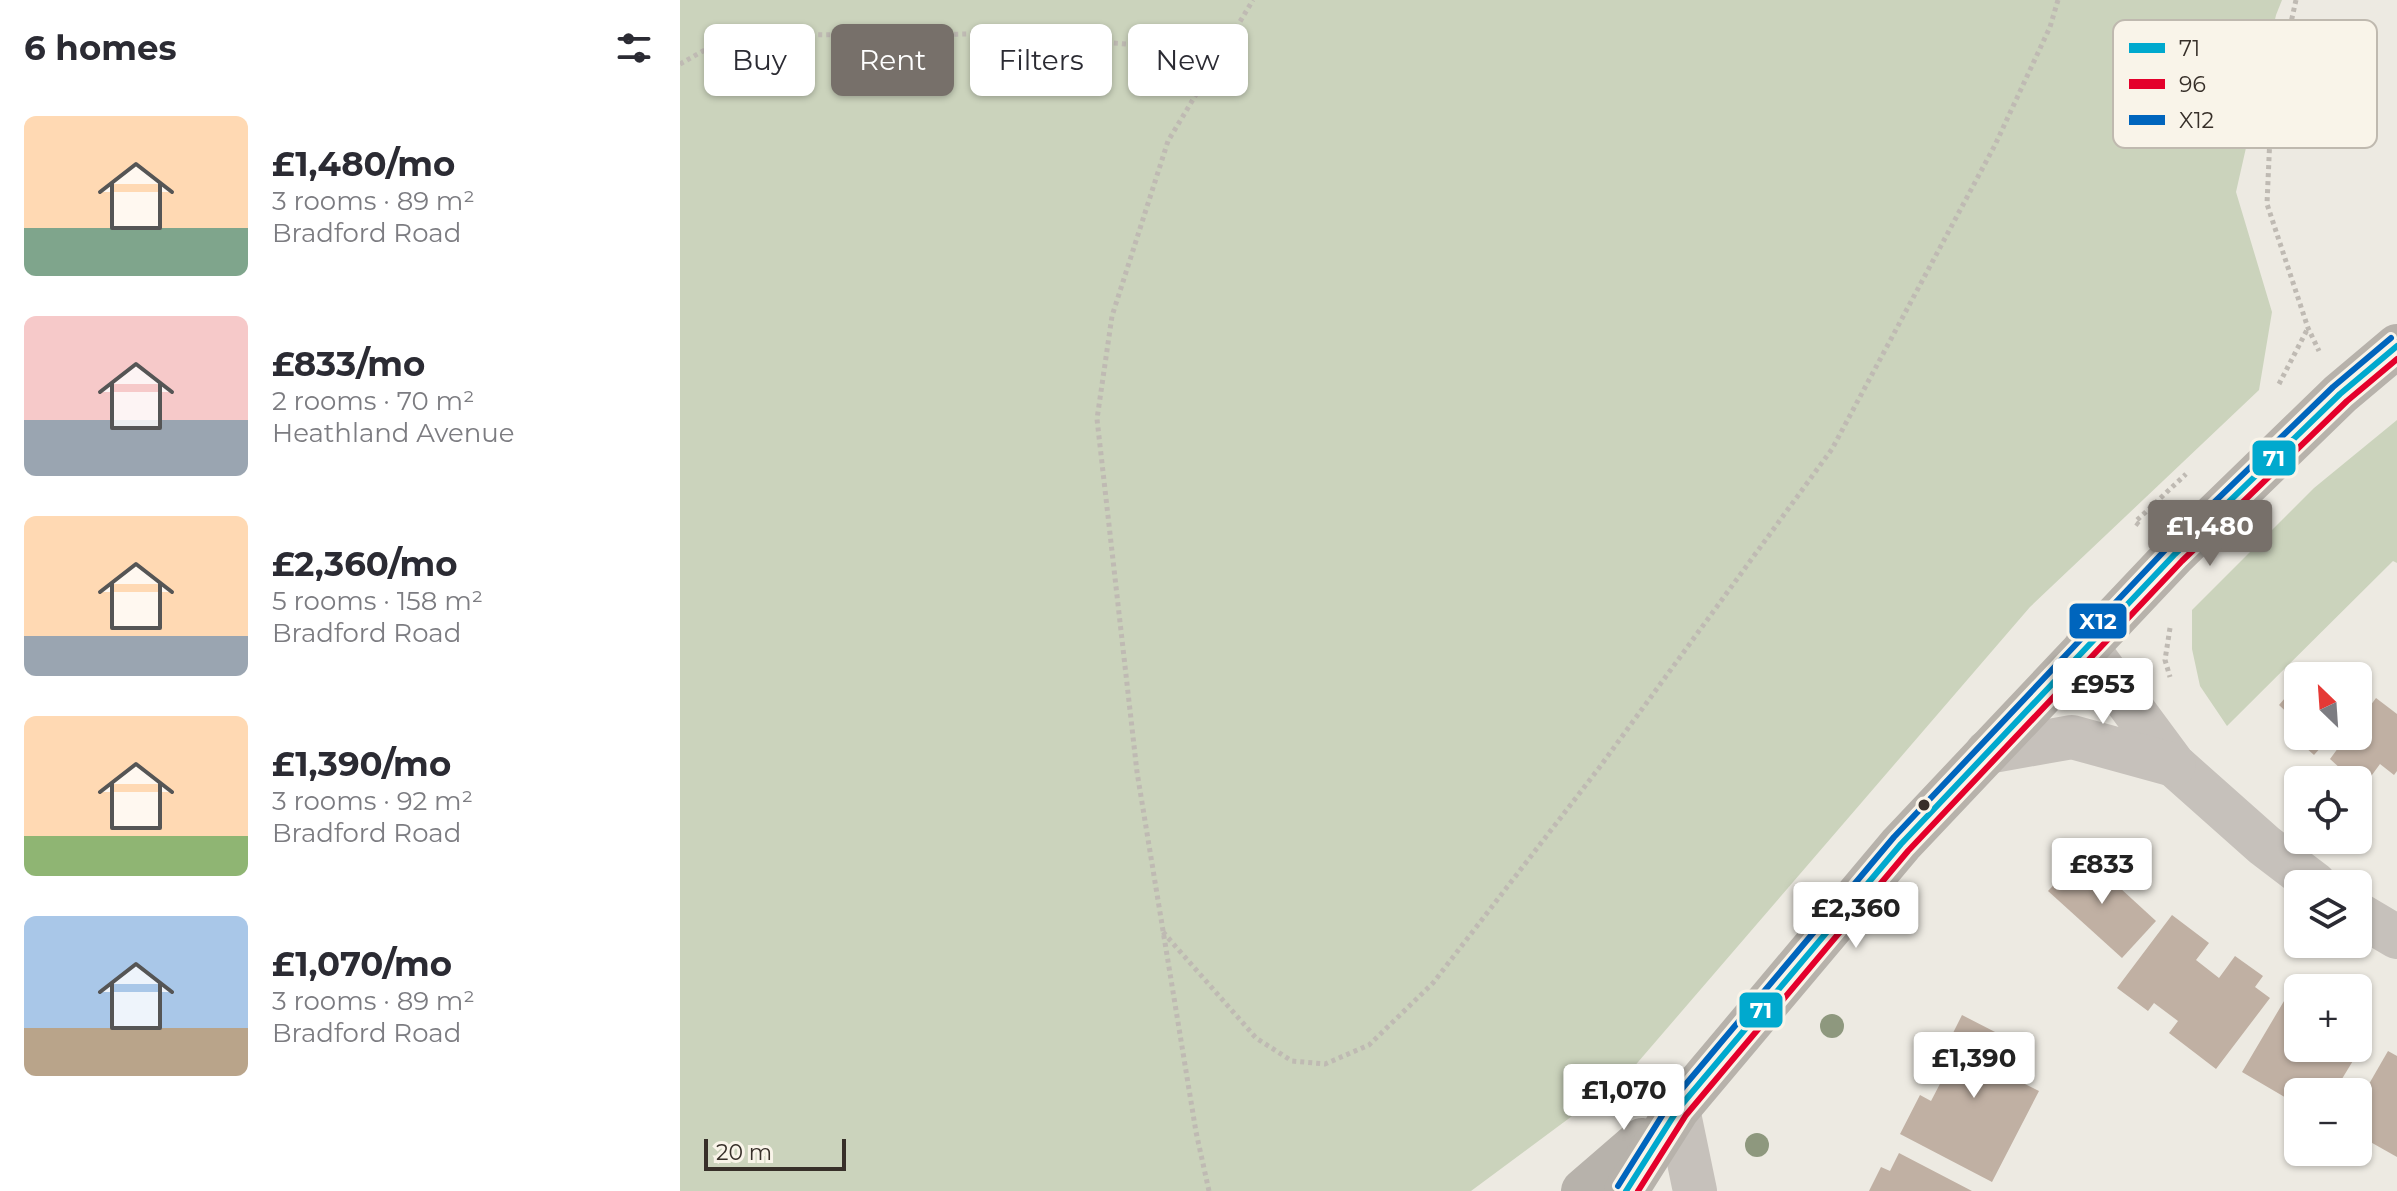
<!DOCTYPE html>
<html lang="en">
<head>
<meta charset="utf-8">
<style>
  :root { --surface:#fff; --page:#f2f2f3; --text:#2b2b33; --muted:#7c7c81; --accent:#77706a }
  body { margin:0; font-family:Montserrat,sans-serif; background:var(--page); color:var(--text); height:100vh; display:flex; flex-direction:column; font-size:30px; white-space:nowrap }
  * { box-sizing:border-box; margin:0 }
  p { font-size:26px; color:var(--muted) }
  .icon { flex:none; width:44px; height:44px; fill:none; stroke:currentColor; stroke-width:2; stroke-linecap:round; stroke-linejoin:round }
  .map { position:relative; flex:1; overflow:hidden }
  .panel { display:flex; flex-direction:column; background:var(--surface); width:680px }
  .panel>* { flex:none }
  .guide { position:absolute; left:24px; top:24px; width:760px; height:72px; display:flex; gap:16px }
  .needle { width:52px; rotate:335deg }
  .buttons { position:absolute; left:1604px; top:662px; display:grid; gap:16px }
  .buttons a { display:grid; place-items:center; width:88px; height:88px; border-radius:12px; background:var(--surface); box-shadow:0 2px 6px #0004; font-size:40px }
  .scale { position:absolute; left:24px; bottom:20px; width:142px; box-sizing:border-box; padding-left:8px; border:4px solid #372f29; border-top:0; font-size:22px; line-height:28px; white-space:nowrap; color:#372f29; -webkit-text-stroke:6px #f9f4e9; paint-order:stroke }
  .price { position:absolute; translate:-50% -68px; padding:0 18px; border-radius:8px; background:#fff; color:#222; font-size:26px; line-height:52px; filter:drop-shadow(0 2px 4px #0008) }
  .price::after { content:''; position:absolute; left:50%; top:48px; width:24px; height:18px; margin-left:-12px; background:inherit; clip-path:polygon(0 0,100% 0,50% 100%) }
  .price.current { background:var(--accent); color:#fff }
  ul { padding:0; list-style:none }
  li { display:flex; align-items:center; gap:24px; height:200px; padding:0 24px }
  li span { display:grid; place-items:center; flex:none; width:224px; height:160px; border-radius:12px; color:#555 }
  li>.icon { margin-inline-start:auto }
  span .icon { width:96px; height:96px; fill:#fffc; stroke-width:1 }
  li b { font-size:34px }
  h2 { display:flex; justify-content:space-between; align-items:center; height:96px; padding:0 24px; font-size:34px }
  .pill { padding:0 28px; border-radius:12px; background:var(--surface); box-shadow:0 2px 6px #0004; font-size:28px; line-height:72px }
  .pill.current { background:var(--accent); color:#fff }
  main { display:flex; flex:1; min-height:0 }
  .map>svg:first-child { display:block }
</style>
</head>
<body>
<main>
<section class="panel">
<h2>6 homes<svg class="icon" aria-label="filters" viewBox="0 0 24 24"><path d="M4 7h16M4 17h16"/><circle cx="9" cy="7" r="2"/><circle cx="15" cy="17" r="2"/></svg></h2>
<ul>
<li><span style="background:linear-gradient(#ffd9b3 70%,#7fa58c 0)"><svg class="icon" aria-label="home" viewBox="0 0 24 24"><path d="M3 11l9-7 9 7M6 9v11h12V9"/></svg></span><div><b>£1,480/mo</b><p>3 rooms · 89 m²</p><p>Bradford Road</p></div></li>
<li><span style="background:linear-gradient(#f6c9c9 65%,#9aa5b1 0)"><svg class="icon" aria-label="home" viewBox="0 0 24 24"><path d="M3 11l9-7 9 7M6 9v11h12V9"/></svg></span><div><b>£833/mo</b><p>2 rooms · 70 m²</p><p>Heathland Avenue</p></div></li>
<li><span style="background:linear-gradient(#ffd9b3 75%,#9aa5b1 0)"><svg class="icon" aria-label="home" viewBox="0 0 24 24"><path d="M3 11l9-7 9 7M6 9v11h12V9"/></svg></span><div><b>£2,360/mo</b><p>5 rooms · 158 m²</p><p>Bradford Road</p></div></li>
<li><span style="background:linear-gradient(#ffd9b3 75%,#8fb573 0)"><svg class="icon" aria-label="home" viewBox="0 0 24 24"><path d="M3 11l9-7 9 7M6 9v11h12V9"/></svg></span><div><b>£1,390/mo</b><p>3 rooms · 92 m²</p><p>Bradford Road</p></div></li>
<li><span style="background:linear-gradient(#a9c7e8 70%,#b9a48a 0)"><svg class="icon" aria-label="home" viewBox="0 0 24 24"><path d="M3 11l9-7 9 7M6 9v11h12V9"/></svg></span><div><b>£1,070/mo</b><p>3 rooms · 89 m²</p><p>Bradford Road</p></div></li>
</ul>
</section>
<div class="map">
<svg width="1717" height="1191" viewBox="0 0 1717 1191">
  <rect width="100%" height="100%" fill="#edeae2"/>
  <g fill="#cbd3bc">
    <polygon points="0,0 1602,0 1596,15 1556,192 1592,312 1579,390 1350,607 946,1076 791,1191 0,1191"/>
    <polygon points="1717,420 1717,563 1713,561 1547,726 1520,686 1512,649 1512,610 1634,488"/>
  </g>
  <g fill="#c0b0a3">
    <polygon points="1635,664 1648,676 1624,676"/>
    <polygon points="1618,683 1618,736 1651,736 1634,755 1607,731 1616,721 1599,705"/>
    <polygon points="1696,698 1717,714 1717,771 1714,775 1700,764 1678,794 1678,780 1665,780 1657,774 1661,769 1650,759 1667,736 1678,736 1678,722"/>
    <polygon points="1403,854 1476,921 1442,958 1368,891"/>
    <polygon points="1492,915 1529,943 1516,960 1539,978 1555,956 1583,976 1575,987 1590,998 1536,1069 1489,1033 1498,1021 1474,1003 1468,1011 1437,988"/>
    <polygon points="1607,996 1618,1002 1618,1035 1614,1042 1618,1048 1624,1048 1635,1054 1639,1048 1678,1048 1678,1037 1685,1041 1654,1092 1618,1092 1618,1105 1562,1072"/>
    <polygon points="1282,1015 1352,1051 1337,1080 1359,1091 1312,1182 1220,1134 1240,1095 1251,1101 1262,1080 1252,1075"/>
    <polygon points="1708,1051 1717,1056 1717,1157 1678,1135 1678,1103"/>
    <polygon points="1219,1153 1292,1191 1189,1191 1201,1167 1210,1171"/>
  </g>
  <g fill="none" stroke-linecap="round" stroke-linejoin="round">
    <g stroke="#bfbab3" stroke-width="5" stroke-dasharray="4 4" stroke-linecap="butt">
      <polyline points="1616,0 1591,113 1587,204 1628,328 1639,351"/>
      <polyline points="0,64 23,51 76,35 310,34 542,51"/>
      <polyline points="1599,384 1628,328"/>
      <polyline points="1459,525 1455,522 1506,474"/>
      <polyline points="1490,628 1485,660 1490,677"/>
      <polyline points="483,932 576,1038 612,1061 645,1064 689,1045 753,983 919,768 1152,449 1315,145 1370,27 1378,0"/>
      <polyline points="529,1191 516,1132 457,772 417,419 432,316 488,141 573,0"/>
    </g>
    <polyline stroke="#c6c1bb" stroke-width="44" points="998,1109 1015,1191"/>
    <g stroke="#c6c1bb" stroke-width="44">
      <polyline points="1406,646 1494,765 1584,845 1635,884"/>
      <polyline points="1307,752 1392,737 1494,765"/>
      <polyline points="1678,914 1717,937"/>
    </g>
    <g stroke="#b7b2ab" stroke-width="44">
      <polyline points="903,1191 962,1140"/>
      <polyline points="946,1191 998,1109 1221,844 1495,554 1660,394 1717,346"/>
    </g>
    <defs>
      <polyline id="bus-1" points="946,1191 998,1109 1221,844 1495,554 1660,394 1717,346"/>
      <polyline id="bus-2" points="958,1191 1006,1115 1228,851 1502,561 1667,401 1717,359"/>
      <polyline id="bus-3" points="938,1186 990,1103 1214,837 1488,547 1653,387 1711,338"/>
    </defs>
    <use href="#bus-1" stroke="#f9f4e9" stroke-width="12"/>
    <use href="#bus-2" stroke="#f9f4e9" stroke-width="12"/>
    <use href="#bus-3" stroke="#f9f4e9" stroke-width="12"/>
    <use href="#bus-1" stroke="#00a9ce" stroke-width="6"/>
    <use href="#bus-2" stroke="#e4002b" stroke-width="6"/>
    <use href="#bus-3" stroke="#0065bd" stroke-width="6"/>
  </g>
  <g fill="#8e987e">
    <circle cx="1152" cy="1026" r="12"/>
    <circle cx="1077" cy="1145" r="12"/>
  </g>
  <circle fill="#372f29" stroke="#f9f4e9" stroke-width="3" cx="1244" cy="805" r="7"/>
  <rect x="1433" y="20" width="264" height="128" rx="12" fill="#f9f4e9" stroke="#bfb9af" stroke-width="2"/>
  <rect x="1449" y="43" width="36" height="10" fill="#00a9ce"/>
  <rect x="1449" y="79" width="36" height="10" fill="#e4002b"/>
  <rect x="1449" y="115" width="36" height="10" fill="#0065bd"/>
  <g font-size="22" fill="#372f29">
    <text x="1499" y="56">71</text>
    <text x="1499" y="92">96</text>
    <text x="1499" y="128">X12</text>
  </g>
  <g stroke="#f9f4e9" stroke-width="3">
    <rect x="1571" y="439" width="46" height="38" rx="8" fill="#00a9ce"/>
    <rect x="1388" y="602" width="60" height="38" rx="8" fill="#0065bd"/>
    <rect x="1058" y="991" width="46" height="38" rx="8" fill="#00a9ce"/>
  </g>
  <g font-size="22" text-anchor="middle" font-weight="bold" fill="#fff">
    <text x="1594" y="466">71</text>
    <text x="1418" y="629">X12</text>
    <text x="1081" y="1018">71</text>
  </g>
</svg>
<div class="buttons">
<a><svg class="needle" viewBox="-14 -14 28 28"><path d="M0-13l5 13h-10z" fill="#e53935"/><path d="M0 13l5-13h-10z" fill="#7c7c81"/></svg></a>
<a><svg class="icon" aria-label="locate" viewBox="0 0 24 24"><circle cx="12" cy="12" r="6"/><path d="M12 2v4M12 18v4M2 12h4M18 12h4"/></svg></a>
<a><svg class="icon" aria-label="layers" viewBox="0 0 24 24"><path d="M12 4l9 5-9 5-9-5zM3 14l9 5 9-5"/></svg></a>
<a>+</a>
<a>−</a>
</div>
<div class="scale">20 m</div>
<b class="price current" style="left:1530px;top:568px">£1,480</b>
<b class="price" style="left:1423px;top:726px">£953</b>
<b class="price" style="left:1422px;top:906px">£833</b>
<b class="price" style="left:1176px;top:950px">£2,360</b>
<b class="price" style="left:1294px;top:1100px">£1,390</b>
<b class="price" style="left:944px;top:1132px">£1,070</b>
<div class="guide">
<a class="pill">Buy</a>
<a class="pill current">Rent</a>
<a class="pill">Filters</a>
<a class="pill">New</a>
</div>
</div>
</main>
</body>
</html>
